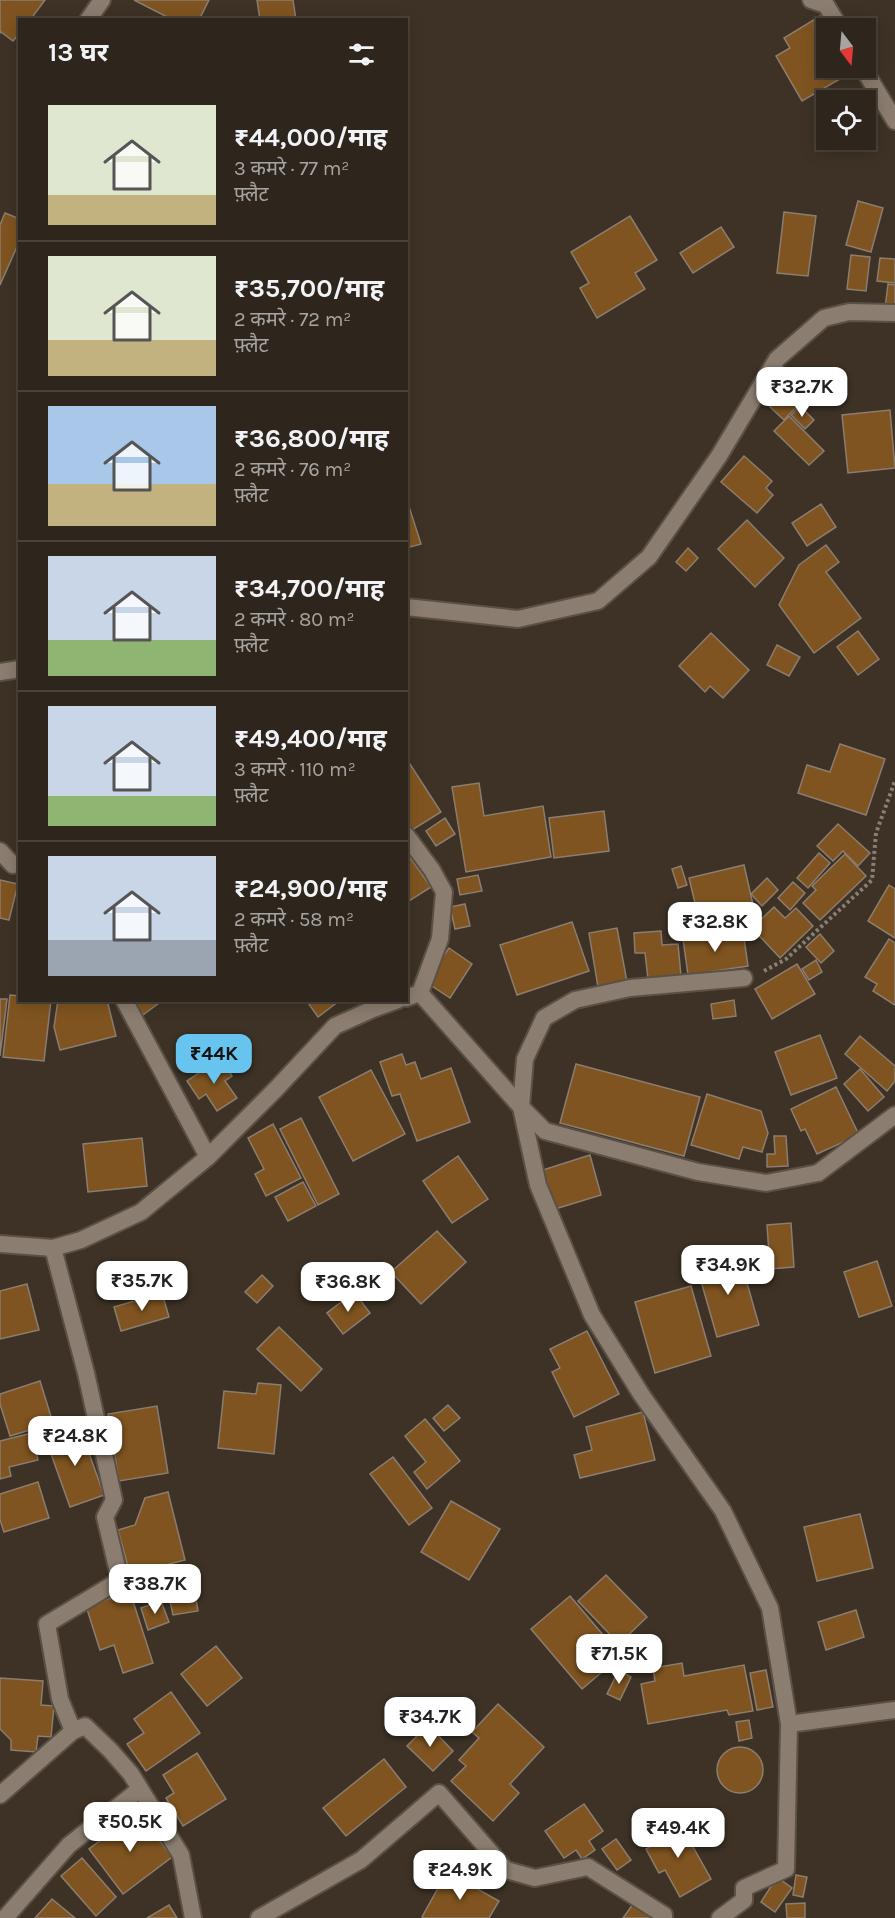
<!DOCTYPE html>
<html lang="hi">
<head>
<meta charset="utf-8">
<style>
  :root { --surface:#2e261c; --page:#362e25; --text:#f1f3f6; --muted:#a7a5a3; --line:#49433b; --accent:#67c4ef }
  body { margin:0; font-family:Karla,"Noto Sans Devanagari",sans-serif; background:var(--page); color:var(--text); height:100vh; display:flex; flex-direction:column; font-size:22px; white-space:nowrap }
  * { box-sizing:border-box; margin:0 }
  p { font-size:20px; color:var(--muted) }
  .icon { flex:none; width:33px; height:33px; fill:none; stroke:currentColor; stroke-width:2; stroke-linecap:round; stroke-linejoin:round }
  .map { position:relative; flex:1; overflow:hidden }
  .details { position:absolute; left:18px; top:18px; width:390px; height:984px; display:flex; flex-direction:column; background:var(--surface); border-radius:0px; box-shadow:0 3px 15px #0003,0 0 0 2px var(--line) }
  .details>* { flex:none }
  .needle { width:39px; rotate:164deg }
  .buttons { position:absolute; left:816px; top:18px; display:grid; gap:12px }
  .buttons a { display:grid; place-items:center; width:60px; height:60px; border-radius:0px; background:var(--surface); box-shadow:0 3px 15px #0003,0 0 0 2px var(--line); font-size:30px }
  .price { position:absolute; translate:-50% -51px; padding:0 14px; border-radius:12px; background:#fff; color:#222; font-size:20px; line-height:39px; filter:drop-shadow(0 2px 3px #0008) }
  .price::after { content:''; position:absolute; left:50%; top:36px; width:18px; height:14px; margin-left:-9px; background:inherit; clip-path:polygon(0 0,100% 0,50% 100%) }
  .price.current { background:var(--accent); color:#111 }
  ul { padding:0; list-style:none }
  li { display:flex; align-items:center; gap:18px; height:150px; padding:0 30px }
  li+li { border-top:2px solid var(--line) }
  li span { display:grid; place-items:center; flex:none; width:168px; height:120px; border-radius:0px; color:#555 }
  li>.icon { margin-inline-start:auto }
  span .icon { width:72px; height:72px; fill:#fffc; stroke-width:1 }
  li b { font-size:26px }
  h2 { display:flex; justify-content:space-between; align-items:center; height:72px; padding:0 30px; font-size:26px }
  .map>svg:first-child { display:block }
</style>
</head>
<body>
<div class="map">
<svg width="895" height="1918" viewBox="0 0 895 1918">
  <rect width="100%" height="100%" fill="#3d3225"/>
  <g fill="#7f5420" stroke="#8b7d6f" stroke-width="1.5">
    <polygon points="0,0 45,0 30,20 20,20 20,33 13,41 1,32 0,33"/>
    <polygon points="134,0 209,0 199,20 173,20"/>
    <polygon points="257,0 293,0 296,20 260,20"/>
    <polygon points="820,16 827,28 826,68 850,68 852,72 802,101 776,56 790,48 784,38"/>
    <polygon points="858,201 883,208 871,252 846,245"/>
    <polygon points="784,212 816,216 808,276 777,273"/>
    <polygon points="5,213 20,219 20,240 0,285 0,225"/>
    <polygon points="630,216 657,260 635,273 645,289 597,318 580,288 589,283 571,252"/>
    <polygon points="721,227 734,247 693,273 680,253"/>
    <polygon points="851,255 870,257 866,291 847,289"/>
    <polygon points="880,258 895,259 895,283 877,281"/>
    <polygon points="888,284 895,285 895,309 885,308"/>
    <polygon points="797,379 810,392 784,420 770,407"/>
    <polygon points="800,406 814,420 805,429 791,415"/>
    <polygon points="890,410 895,468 848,473 842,415"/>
    <polygon points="789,416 824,451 809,465 774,431"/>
    <polygon points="744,456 772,481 766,488 773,495 757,513 721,482"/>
    <polygon points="406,497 421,544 406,548"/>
    <polygon points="821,504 836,527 807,546 792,523"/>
    <polygon points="747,520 784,558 755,587 718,549"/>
    <polygon points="826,545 839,562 826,572 861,618 814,653 779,605 799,565"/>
    <polygon points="688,548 698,558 686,571 676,562"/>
    <polygon points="858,631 879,659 858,675 837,647"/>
    <polygon points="711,633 749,670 723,698 710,686 705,692 679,666"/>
    <polygon points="777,645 800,657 789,676 767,665"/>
    <polygon points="840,744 885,759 866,815 798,793 807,765 830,772"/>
    <polygon points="406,758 441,812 412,830 406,821"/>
    <polygon points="479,783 484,816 543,806 551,857 466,872 452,787"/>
    <polygon points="604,811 609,851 554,858 549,818"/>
    <polygon points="445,818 455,834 436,846 426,831"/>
    <polygon points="838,824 870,853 858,866 843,851 833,861 817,846"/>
    <polygon points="406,852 431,887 406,903"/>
    <polygon points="819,853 830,863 808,888 797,878"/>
    <polygon points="845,854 866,876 820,920 803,903 816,890 812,886"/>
    <polygon points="744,865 756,918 735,923 734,918 714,923 710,904 696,907 689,878"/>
    <polygon points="681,866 687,885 678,888 672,869"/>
    <polygon points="478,875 482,891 460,895 457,879"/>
    <polygon points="767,878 778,890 762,906 751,894"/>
    <polygon points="0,880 18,884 9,920 0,918"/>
    <polygon points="793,882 805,893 790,910 778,898"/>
    <polygon points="889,885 895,889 895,938 868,921"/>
    <polygon points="465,904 470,926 455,929 450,907"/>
    <polygon points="774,907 785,918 796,908 813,926 780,958 752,928"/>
    <polygon points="572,922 589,971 517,995 500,945"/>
    <polygon points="617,928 627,982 598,987 589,933"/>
    <polygon points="661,931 662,945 678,944 681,976 648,979 645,953 635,953 634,933"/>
    <polygon points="743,931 748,966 688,975 683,939"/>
    <polygon points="820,934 834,951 821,963 806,947"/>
    <polygon points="889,939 895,943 895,1005 873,991 877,984 865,977"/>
    <polygon points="449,948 472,964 450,998 426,982"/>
    <polygon points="816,960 822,972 809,980 802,969"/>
    <polygon points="797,964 815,994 772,1019 755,989"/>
    <polygon points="10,995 20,996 20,1000 51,1000 44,1061 3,1057"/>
    <polygon points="0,999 7,999 0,1056"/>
    <polygon points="58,1000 107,1000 116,1036 60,1050 54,1027"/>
    <polygon points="133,1000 163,1000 143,1015"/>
    <polygon points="306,1000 332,1000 335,1004 318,1017"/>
    <polygon points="734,1000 736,1016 713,1019 711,1004"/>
    <polygon points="820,1035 837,1078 791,1095 775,1052"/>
    <polygon points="860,1036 895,1066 895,1081 887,1091 845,1054"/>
    <polygon points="402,1054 406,1065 415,1062 421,1079 451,1068 470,1122 417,1141 400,1094 392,1096 380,1062"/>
    <polygon points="221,1058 232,1076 225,1081 237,1098 217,1111 206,1094 199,1099 187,1081"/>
    <polygon points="576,1064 700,1097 684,1156 560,1123"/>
    <polygon points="860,1069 884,1097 868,1111 844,1084"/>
    <polygon points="371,1070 405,1134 353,1161 319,1097"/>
    <polygon points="836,1087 859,1135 817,1154 805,1129 801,1131 791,1109"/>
    <polygon points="707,1094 761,1111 768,1133 762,1152 743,1147 739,1159 691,1145"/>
    <polygon points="301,1118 339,1194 318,1205 280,1129"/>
    <polygon points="273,1124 301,1178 266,1196 255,1174 264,1169 248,1138"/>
    <polygon points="774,1136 786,1136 788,1166 767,1167 767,1154 775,1154"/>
    <polygon points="142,1138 147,1186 88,1192 83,1144"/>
    <polygon points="590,1155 601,1195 555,1209 543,1170"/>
    <polygon points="458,1156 488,1199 452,1223 423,1181"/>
    <polygon points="303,1182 316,1206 288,1221 275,1197"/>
    <polygon points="791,1223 794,1267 770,1269 767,1225"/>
    <polygon points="437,1231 466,1262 421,1304 391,1272"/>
    <polygon points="739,1255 759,1325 717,1337 697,1267"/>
    <polygon points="877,1261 892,1306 859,1317 844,1272"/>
    <polygon points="262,1275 273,1286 257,1303 245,1292"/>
    <polygon points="27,1284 39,1330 0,1339 0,1291"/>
    <polygon points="691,1286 711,1356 655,1373 635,1302"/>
    <polygon points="354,1292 370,1313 343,1334 327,1313"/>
    <polygon points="162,1293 169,1317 121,1331 114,1307"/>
    <polygon points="279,1327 322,1369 301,1391 257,1349"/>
    <polygon points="587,1331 619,1394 574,1417 552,1372 560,1368 550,1349"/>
    <polygon points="40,1381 53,1423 10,1436 0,1404 0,1394"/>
    <polygon points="258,1383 281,1385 274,1454 218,1448 224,1391 256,1394"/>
    <polygon points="448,1405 460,1418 444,1431 433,1418"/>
    <polygon points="157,1406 168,1473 119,1481 108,1414"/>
    <polygon points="643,1412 655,1460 580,1478 574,1455 592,1450 586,1427"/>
    <polygon points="425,1419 460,1461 427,1489 414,1472 426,1462 405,1436"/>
    <polygon points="80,1428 104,1495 70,1507 46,1440"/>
    <polygon points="32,1433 38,1460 9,1467 11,1476 0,1479 0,1441"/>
    <polygon points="393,1457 432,1508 409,1525 370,1474"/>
    <polygon points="38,1482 49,1518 4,1532 0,1520 0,1494"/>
    <polygon points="168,1492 185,1560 130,1574 118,1530 135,1525 145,1498"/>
    <polygon points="451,1501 500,1529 469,1580 421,1552"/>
    <polygon points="860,1514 873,1568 817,1581 804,1527"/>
    <polygon points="606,1575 647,1617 619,1644 578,1601"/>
    <polygon points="194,1586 198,1611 173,1615 168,1592"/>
    <polygon points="130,1592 153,1663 123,1673 114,1645 100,1650 86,1606"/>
    <polygon points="570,1596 621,1656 582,1689 531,1629"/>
    <polygon points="161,1601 169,1622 148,1630 141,1608"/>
    <polygon points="856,1610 864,1637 826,1650 818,1622"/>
    <polygon points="216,1646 242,1678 207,1706 181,1674"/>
    <polygon points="682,1663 684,1676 744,1665 753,1711 729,1715 727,1710 648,1724 641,1684 655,1681 653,1668"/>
    <polygon points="619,1670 631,1677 620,1700 607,1694"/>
    <polygon points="766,1670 773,1707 757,1710 750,1673"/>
    <polygon points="0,1678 43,1681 41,1705 54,1706 51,1737 38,1736 36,1752 11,1750 11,1740 0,1729"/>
    <polygon points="171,1692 200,1733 146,1771 127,1744 144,1733 134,1719"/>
    <polygon points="498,1704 544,1747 510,1784 519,1793 493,1821 451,1781 466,1766 459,1760 479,1738 472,1732"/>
    <polygon points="749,1720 752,1738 739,1741 736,1722"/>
    <polygon points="428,1725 453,1751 433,1771 407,1746"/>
    <circle cx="740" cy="1770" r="23"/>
    <polygon points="197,1753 226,1799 183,1826 166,1798 174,1793 163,1775"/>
    <polygon points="384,1759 406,1787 346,1836 323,1808"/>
    <polygon points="584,1804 603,1831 589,1841 595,1850 582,1859 576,1850 564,1858 545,1831"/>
    <polygon points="138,1812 172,1857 123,1894 89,1849"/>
    <polygon points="678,1820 711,1879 680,1897 665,1870 659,1873 646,1849 660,1841 656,1833"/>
    <polygon points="616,1839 631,1860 617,1870 602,1849"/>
    <polygon points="82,1858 116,1897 96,1916 61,1876"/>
    <polygon points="447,1872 499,1901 489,1918 424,1918 422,1917"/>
    <polygon points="796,1875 807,1877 803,1897 793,1895"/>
    <polygon points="777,1877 792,1888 775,1912 761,1902"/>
    <polygon points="52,1899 75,1918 35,1918"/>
    <polygon points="805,1903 805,1918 787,1918 786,1904"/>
    <polygon points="633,1904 652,1918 623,1918"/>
    <polygon points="169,1905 177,1918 147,1918"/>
  </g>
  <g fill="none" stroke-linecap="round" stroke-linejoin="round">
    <defs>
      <polyline id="service" points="0,672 20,669"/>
      <g id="minor">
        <polyline points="811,0 826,5 840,28"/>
        <polyline points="88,20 102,0"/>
        <polyline points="863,68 895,121"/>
        <polyline points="406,607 518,619 598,601 649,557 719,456 777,359 824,318 849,312 895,313"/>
        <polyline points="406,835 432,870 444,892 440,939 420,993 406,998"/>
        <polyline points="0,851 13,865 20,863"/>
        <polyline points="420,993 521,1107 545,1131 698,1172 766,1183 818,1173 895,1115"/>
        <polyline points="124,1000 208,1157"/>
        <polyline points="0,1244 53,1248 81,1240 141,1212 208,1157 276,1089 335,1026 373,1009 398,1000"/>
        <polyline points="53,1248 86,1373 114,1500 105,1517 120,1580 47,1624 60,1699 73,1731"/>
        <polyline points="789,1724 895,1710"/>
        <polyline points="0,1795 73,1731 85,1726 111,1751 131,1774 181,1855 193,1918"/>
        <polyline points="5,1918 69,1845 140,1789"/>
        <polyline points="259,1918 361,1860 439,1793 506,1870 535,1878 588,1867 664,1915 664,1918"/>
        <polyline points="720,1918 744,1900 744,1888 786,1869 789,1724 770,1608 723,1511 641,1394 592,1315 538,1185 521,1107 525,1059 544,1018 575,1000 630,988 744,978"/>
      </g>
    </defs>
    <use href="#service" stroke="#5a5046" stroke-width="20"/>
    <use href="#minor" stroke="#5a5046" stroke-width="20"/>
    <polyline stroke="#898075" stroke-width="4" stroke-dasharray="3 3" stroke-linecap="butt" points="764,971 786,959 872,880 876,833 895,781"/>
    <use href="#service" stroke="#8b7d6f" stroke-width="16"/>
    <use href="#minor" stroke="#8b7d6f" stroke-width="16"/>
  </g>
</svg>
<div class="buttons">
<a><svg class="needle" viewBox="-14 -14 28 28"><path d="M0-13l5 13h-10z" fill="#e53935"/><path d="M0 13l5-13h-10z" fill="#a7a5a3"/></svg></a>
<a><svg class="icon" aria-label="locate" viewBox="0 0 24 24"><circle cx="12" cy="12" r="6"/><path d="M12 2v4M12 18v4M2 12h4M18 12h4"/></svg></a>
</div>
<b class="price" style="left:802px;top:418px">₹32.7K</b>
<b class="price" style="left:715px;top:953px">₹32.8K</b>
<b class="price current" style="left:214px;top:1085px">₹44K</b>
<b class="price" style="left:728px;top:1296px">₹34.9K</b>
<b class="price" style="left:142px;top:1312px">₹35.7K</b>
<b class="price" style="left:348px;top:1313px">₹36.8K</b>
<b class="price" style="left:75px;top:1467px">₹24.8K</b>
<b class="price" style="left:155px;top:1615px">₹38.7K</b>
<b class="price" style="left:619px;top:1685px">₹71.5K</b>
<b class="price" style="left:430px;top:1748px">₹34.7K</b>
<b class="price" style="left:130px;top:1853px">₹50.5K</b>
<b class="price" style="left:678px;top:1859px">₹49.4K</b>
<b class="price" style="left:460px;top:1901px">₹24.9K</b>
<section class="details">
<h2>13 घर<svg class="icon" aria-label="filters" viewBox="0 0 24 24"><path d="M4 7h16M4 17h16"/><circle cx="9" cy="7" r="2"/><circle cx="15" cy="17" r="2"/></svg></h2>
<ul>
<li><span style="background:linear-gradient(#dfe7d0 75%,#c2b280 0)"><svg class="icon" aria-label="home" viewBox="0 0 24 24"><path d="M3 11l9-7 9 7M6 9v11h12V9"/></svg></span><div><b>₹44,000/माह</b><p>3 कमरे · 77 m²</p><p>फ़्लैट</p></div></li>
<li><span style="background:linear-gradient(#dfe7d0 70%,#c2b280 0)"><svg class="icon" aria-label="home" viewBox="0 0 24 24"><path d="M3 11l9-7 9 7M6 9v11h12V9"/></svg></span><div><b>₹35,700/माह</b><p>2 कमरे · 72 m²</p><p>फ़्लैट</p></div></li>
<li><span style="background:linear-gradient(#a9c7e8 65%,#c2b280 0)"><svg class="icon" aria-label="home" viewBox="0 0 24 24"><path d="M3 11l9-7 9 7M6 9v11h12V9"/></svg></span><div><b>₹36,800/माह</b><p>2 कमरे · 76 m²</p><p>फ़्लैट</p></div></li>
<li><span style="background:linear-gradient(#c9d6e8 70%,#8fb573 0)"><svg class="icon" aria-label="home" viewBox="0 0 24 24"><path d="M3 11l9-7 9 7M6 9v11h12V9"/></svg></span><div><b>₹34,700/माह</b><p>2 कमरे · 80 m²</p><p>फ़्लैट</p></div></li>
<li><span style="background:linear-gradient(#c9d6e8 75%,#8fb573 0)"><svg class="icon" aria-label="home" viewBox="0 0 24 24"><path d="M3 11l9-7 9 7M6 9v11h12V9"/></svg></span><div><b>₹49,400/माह</b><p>3 कमरे · 110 m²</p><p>फ़्लैट</p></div></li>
<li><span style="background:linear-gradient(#c9d6e8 70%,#9aa5b1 0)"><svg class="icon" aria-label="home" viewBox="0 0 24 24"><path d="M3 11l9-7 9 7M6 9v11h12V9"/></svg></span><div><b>₹24,900/माह</b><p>2 कमरे · 58 m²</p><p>फ़्लैट</p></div></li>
</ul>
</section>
</div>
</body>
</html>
